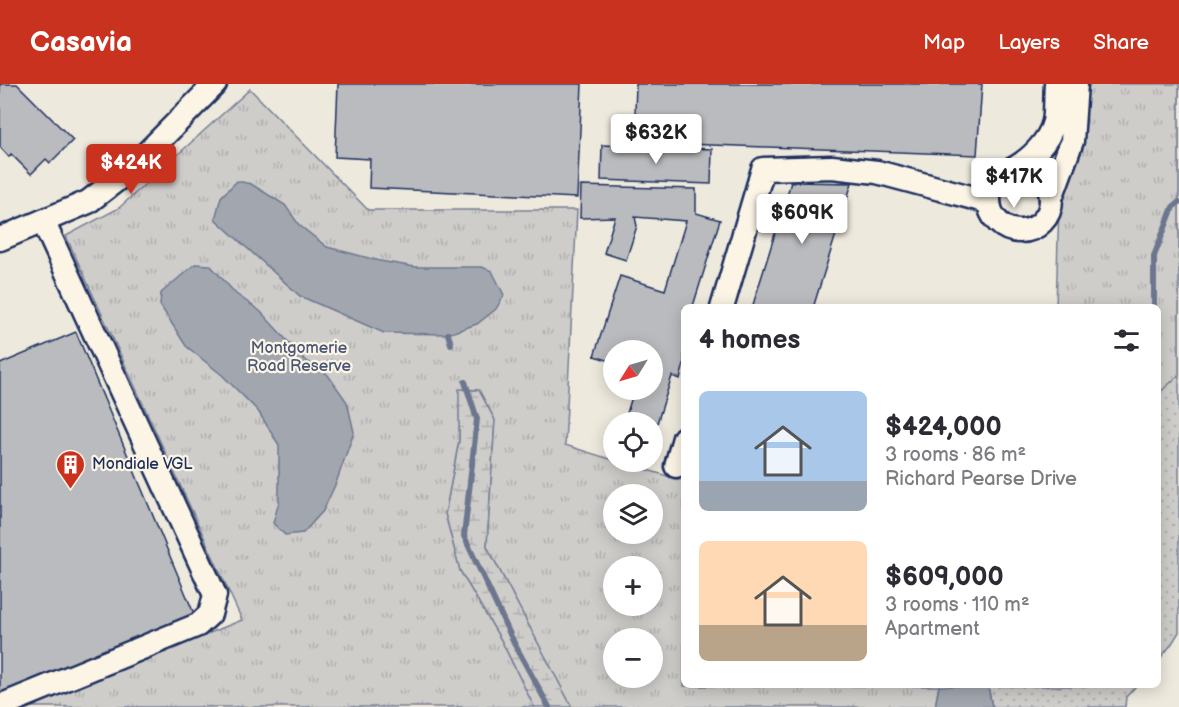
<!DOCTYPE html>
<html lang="en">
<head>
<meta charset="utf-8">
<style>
  :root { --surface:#fff; --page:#f7f7f7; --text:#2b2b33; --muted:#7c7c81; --accent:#c8321e }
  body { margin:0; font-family:"Balsamiq Sans",sans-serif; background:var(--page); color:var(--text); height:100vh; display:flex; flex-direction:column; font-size:22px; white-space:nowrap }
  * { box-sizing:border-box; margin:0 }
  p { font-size:20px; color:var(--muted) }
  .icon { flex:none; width:33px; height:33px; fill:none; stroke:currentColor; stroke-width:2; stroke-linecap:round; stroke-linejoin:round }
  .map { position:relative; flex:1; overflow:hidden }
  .sheet { position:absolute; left:681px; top:220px; width:480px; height:384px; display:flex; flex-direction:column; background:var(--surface); border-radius:9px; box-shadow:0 3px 15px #0003 }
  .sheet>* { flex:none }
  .needle { width:39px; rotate:233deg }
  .buttons { position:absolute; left:603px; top:256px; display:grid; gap:12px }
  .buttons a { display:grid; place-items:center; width:60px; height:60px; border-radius:50%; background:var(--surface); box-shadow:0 3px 15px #0003; font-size:30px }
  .price { position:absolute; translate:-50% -51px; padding:0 14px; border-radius:6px; background:#fff; color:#222; font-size:20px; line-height:39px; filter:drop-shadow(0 2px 3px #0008) }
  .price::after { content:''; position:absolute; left:50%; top:36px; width:18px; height:14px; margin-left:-9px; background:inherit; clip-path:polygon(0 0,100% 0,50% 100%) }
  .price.current { background:var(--accent); color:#fff }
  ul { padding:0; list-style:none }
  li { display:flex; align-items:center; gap:18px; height:150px; padding:0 18px }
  li span { display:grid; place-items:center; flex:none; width:168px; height:120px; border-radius:9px; color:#555 }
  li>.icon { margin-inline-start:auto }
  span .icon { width:72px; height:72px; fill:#fffc; stroke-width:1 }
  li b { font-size:26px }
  h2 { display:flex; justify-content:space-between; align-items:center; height:72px; padding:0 18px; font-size:26px }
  header { display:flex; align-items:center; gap:36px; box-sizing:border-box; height:84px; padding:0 30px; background:var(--accent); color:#fff }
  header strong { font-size:28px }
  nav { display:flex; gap:33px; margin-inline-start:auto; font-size:21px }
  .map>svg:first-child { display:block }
</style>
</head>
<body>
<header>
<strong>Casavia</strong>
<nav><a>Map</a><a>Layers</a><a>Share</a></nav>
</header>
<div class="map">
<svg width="1179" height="623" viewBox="0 0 1179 623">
  <defs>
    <pattern id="grass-dots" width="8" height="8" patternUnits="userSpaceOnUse" patternTransform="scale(1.5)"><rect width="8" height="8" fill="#cfcdca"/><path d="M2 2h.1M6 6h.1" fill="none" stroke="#b1b0b0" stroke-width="1.8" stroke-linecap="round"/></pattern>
    <pattern id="wetland-marsh" width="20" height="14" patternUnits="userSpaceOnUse" patternTransform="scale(1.5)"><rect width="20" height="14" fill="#cfcdca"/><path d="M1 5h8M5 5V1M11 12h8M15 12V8" fill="none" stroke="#b1b0b0"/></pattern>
    <pattern id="park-tufts" width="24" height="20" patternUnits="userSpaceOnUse" patternTransform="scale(1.5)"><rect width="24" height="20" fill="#cfcdca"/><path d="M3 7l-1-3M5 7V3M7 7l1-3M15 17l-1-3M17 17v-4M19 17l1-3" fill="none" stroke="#b1b0b0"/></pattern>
  </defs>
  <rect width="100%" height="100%" fill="#eee9dd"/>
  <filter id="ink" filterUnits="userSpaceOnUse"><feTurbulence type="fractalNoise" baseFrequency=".0167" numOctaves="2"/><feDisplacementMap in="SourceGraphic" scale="12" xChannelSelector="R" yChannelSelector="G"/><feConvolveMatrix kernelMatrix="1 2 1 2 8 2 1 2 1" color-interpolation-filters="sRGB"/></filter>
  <g filter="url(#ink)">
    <g fill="url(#grass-dots)" stroke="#757e94" stroke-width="1.5">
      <polygon points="1179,0 1179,548 1171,561 1158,577 1158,224 1086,224"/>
      <polygon points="988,602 1136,602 1126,613 1125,623 992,623"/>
    </g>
    <polygon fill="url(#wetland-marsh)" stroke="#757e94" stroke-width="1.5" points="458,305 479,306 495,336 487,462 572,623 534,623 501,556 460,487 445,430 459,356"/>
    <g fill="url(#park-tufts)" stroke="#757e94" stroke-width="1.5" fill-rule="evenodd">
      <polygon points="1087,0 1179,0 1179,291 1158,310 1158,224 1056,224 1059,121 1080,70 1086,29"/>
      <path d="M250,5L368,126H577L565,361L613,376L614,378H621L684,397V602H939L935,623H572L487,462L495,336L479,306L459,305V356L445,430L460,487L501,556L534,623H26L242,536L66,152L119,124ZM614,411H652V450H614ZM614,483H652V522H614ZM614,555H652V594H614Z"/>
    </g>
    <g fill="#a2a7af" stroke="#6c778f" stroke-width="1.5">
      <polygon points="237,97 251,100 285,121 299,141 327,163 380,177 415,183 482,183 492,187 504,211 496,225 477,240 448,250 384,249 300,212 215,135 221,113"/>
      <polygon points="195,180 210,181 236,210 260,227 304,275 328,291 347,318 354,348 336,399 323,427 303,449 285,451 273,439 279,418 279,361 258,327 222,291 186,262 160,221 161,209"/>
      <polygon points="939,602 988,602 992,623 935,623"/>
    </g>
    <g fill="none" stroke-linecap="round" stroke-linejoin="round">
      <g stroke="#6c778f" stroke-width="6">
        <polyline points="1154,224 1154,172 1173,123 1179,118"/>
        <polyline points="448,250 451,260"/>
        <polyline points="465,298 477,335 464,452 515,561 549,623"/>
      </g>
    </g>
    <g fill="#babbbe" stroke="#1b2f5e" stroke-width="1.5">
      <polygon points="0,0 17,0 73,56 50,79 46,75 31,90 11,70 9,73 0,63"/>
      <polygon points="338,0 582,0 577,114 369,104 370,75 335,73"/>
      <polygon points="636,0 982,0 977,71 634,58"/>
      <polygon points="602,61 712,65 711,100 601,96"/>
      <polygon points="791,98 852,99 813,224 752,224"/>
      <polygon points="581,102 696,105 696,129 720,136 693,222 698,224 684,224 684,280 680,295 672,292 652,355 652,339 624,339 634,306 652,306 652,267 614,267 614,278 594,272 620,192 665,206 686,137 635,133 637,142 626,176 604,169 615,133 580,134"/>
      <polygon points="936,221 974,221 974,224 935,224"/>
      <polygon points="76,248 195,532 0,613 0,280"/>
    </g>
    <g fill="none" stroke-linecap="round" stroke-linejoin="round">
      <defs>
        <g id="minor">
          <circle cx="1020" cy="116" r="31"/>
          <path d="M1011,86C1029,77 1049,58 1054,38C1056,26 1055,12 1056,0"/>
          <polyline points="1051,114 1072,57 1076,0"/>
          <polyline points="0,155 88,118 131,85 215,0"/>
          <polyline points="722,224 763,85 832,83 877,88 989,118"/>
          <polyline points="676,382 684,354"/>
          <polyline points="0,622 198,541 210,530 215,511 43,137"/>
        </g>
      </defs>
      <use href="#minor" stroke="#1b2f5e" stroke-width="27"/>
      <use href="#minor" stroke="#fcf5e5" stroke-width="22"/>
    </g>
  </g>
  <defs>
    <symbol id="building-pin" viewBox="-11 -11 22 30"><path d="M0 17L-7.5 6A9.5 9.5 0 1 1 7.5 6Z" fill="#c8321e" stroke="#fcf5e5"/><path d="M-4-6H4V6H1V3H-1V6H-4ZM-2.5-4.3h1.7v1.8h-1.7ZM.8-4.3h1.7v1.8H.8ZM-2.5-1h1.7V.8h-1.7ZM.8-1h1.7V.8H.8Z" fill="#fff"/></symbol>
  </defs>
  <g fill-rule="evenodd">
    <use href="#building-pin" x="54" y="364" width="33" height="45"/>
  </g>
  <g text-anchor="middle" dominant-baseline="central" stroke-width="4.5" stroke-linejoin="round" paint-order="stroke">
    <g font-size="16" fill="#485679" stroke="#fcf5e5">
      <text x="299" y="264">Montgomerie<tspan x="299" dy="18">Road Reserve</tspan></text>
    </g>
    <g font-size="16" fill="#1b2f5e" stroke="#fcf5e5" text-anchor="start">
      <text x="92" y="380">Mondiale VGL</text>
    </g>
  </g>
</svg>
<div class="buttons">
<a><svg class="needle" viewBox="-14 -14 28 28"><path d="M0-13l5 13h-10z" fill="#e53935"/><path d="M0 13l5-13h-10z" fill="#7c7c81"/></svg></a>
<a><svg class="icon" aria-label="locate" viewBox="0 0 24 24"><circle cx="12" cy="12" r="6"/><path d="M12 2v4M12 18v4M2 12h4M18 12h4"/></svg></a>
<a><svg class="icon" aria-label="layers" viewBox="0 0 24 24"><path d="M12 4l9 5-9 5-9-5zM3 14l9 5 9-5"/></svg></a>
<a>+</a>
<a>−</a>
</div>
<b class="price" style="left:656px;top:81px">$632K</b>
<b class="price current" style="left:131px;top:111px">$424K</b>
<b class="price" style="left:1014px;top:125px">$417K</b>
<b class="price" style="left:802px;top:161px">$609K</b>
<section class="sheet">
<h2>4 homes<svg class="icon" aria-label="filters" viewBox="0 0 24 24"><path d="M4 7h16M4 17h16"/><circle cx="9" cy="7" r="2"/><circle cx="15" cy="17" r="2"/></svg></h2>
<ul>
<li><span style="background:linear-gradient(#a9c7e8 75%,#9aa5b1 0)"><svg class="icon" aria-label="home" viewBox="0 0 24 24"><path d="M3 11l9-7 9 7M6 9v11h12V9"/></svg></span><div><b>$424,000</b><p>3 rooms · 86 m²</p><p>Richard Pearse Drive</p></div></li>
<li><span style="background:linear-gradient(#ffd9b3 70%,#b9a48a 0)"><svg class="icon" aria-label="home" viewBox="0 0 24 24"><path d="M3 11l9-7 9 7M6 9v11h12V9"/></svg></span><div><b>$609,000</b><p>3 rooms · 110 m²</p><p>Apartment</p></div></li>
</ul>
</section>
</div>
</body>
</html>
